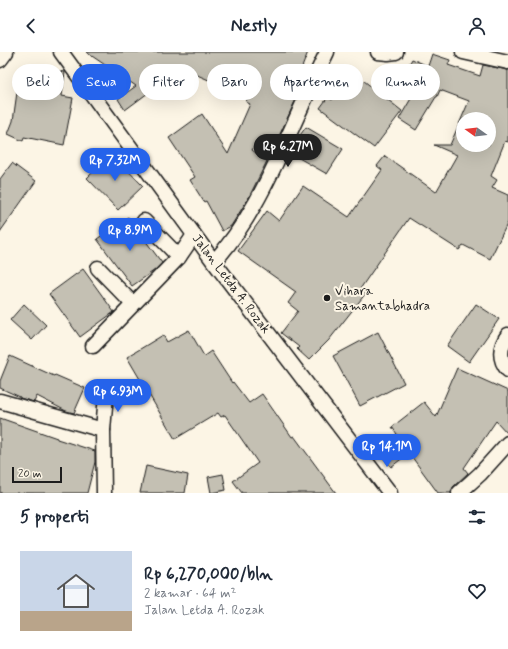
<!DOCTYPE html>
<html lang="id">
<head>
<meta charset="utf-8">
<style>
  :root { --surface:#fff; --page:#f2f2f3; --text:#1f2937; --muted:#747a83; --accent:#2563eb }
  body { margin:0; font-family:Mynerve,sans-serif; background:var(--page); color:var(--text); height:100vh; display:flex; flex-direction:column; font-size:15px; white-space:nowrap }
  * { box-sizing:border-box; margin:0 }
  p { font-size:13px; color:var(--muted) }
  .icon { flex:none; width:22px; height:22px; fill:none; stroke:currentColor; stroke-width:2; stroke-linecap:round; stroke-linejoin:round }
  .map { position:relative; height:441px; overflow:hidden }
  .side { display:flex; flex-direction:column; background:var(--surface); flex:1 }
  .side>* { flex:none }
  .banner { position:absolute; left:12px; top:12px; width:484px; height:36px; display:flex; gap:8px }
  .needle { width:26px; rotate:285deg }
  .controls { position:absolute; left:456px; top:60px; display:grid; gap:8px }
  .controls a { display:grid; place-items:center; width:40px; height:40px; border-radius:50%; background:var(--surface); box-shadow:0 4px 16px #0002; font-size:20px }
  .scale { position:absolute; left:12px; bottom:10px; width:50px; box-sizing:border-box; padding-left:4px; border:2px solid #1c1c1c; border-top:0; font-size:11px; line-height:14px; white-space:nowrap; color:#1c1c1c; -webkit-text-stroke:3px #fcf5e5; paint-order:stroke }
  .price { position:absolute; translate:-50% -34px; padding:0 9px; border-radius:14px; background:var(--accent); color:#fff; font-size:13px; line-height:26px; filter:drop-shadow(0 1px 2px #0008) }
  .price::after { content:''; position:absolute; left:50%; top:24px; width:12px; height:9px; margin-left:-6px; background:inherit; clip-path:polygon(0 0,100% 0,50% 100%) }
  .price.active { background:#222; color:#fff }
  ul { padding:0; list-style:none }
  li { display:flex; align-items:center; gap:12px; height:100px; padding:0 20px }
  li span { display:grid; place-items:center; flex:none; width:112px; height:80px; border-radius:0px; color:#555 }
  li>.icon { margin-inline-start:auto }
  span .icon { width:48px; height:48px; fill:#fffc; stroke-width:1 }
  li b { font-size:17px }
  h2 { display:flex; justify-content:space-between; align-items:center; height:48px; padding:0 20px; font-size:17px }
  .chip { padding:0 14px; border-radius:18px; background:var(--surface); box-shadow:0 4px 16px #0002; font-size:14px; line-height:36px }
  .chip.active { background:var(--accent); color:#fff }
  header { display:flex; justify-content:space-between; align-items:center; height:52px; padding:0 20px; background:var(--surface); font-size:18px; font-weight:700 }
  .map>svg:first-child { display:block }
</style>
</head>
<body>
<header><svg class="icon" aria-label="back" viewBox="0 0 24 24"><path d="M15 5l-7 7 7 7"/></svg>Nestly<svg class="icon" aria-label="person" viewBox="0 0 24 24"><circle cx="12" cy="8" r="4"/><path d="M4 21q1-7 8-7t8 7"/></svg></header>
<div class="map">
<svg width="508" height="441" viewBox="0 0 508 441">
  <rect width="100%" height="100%" fill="#fcf5e5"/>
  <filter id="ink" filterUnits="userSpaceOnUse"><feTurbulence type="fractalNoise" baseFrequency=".025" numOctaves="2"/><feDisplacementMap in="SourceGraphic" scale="8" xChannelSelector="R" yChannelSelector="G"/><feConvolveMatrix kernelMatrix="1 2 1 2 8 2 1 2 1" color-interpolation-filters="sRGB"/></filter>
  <g filter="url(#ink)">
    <g fill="#c4c0b3" stroke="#1c1c1c" fill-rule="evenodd">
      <polygon points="86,0 308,0 295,33 300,35 298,43 275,93 260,85 252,98 267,109 248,147 231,174 222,179 206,149 204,150 190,128 195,125 169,86 202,62 228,102 250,52 246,50 248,45 181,16 153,39 152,38 125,58 118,47 136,34"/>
      <path d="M432,2L450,8L448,13L480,24L483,13L508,18V90L505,89L491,124L497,128L492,136L508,143V170L490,207L463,193L459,198L409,166L360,237L366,241L329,288L309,308L297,297L299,295L281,281L298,259L288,251L296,240L238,199L267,159L279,169L303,134L349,165L382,118L377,114L385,104L436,140L457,103L434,93H450L469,49L440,38L437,45H436L416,78L399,67L419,33L402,25L412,7L428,14ZM463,67H489V93H463Z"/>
      <polygon points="23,16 35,16 65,20 62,44 73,46 64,93 24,85 23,89 8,82 13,69 18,33 24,34"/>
      <polygon points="354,21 402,59 374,96 320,56 328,45 332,48"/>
      <polygon points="306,75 343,97 327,122 290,101 295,90"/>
      <polygon points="112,102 143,134 118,158 87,126"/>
      <polygon points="12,111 36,129 0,180 0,127"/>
      <polygon points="128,165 162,211 155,218 132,234 97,187"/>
      <polygon points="83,217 114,260 80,285 49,242"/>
      <polygon points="24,252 46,273 32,288 10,268"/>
      <polygon points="476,252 499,267 469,310 447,294"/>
      <polygon points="189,278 204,304 211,299 232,331 233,330 249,351 262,342 292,385 294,384 336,441 242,441 233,429 258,411 225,363 221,365 218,361 175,387 127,305 163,283 167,290"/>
      <polygon points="378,280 404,331 360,354 333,304"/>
      <polygon points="10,304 54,324 55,323 85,336 74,361 66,359 37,344 34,350 20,346 20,345 0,336 0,329"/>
      <polygon points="457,316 508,339 508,382 496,369 464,416 468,421 453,435 451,441 438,441 409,401 391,415 377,398 397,382 392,375 424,350 436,365"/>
      <polygon points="0,366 57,386 57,387 95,399 95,410 87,441 0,441"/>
      <polygon points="146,414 188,423 185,441 140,441"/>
      <polygon points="223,422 226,438 211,441 208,425"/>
    </g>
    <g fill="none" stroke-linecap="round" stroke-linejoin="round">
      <defs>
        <g id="minor">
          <polyline points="61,0 214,210 390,441"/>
          <polyline points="378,0 388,1 396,0"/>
          <polyline points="463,0 508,10"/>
          <polyline points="0,8 6,0"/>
          <polyline points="144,169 179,205"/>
          <path d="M214,210C247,173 267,131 287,87C300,58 313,29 327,0"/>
          <polyline points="98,216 133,252"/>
          <path d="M508,283C500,294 498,307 508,318"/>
          <polyline points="93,294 179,205 194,183"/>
          <polyline points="0,349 103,378 104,441"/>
          <polyline points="103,378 106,343"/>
          <polyline points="459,441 480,422 508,391"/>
        </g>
      </defs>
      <use href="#minor" stroke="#1c1c1c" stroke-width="17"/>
      <use href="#minor" stroke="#fcf5e5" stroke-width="14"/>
    </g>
  </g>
  <circle fill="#1c1c1c" stroke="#fcf5e5" stroke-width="1.5" cx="327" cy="246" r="4"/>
  <g text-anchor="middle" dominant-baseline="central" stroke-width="4" stroke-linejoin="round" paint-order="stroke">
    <g font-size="13" fill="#1c1c1c" stroke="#fcf5e5">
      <text transform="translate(231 232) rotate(53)">Jalan Letda A. Rozak</text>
    </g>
    <g font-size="13" fill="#1c1c1c" stroke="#fcf5e5" text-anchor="start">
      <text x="335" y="239">Vihara<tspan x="335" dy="15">Samantabhadra</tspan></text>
    </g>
  </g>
</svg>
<div class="controls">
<a><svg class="needle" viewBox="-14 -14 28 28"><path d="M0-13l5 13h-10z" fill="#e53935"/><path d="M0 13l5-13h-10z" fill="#747a83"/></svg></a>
</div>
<div class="scale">20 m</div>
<b class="price active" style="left:288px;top:116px">Rp 6.27M</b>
<b class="price" style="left:115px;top:130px">Rp 7.32M</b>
<b class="price" style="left:130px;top:200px">Rp 8.9M</b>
<b class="price" style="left:118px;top:361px">Rp 6.93M</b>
<b class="price" style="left:387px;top:416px">Rp 14.1M</b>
<div class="banner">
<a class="chip">Beli</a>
<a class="chip active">Sewa</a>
<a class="chip">Filter</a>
<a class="chip">Baru</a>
<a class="chip">Apartemen</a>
<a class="chip">Rumah</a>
</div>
</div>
<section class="side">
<h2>5 properti<svg class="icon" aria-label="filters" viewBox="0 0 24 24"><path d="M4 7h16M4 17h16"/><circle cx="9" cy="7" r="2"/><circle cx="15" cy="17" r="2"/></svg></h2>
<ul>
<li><span style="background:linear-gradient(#c9d6e8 75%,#b9a48a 0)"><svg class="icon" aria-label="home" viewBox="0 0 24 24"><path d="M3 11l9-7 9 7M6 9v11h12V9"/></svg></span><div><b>Rp 6,270,000/bln</b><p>2 kamar · 64 m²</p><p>Jalan Letda A. Rozak</p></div><svg class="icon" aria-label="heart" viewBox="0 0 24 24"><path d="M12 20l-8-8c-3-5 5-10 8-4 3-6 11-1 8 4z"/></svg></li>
</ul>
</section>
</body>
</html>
